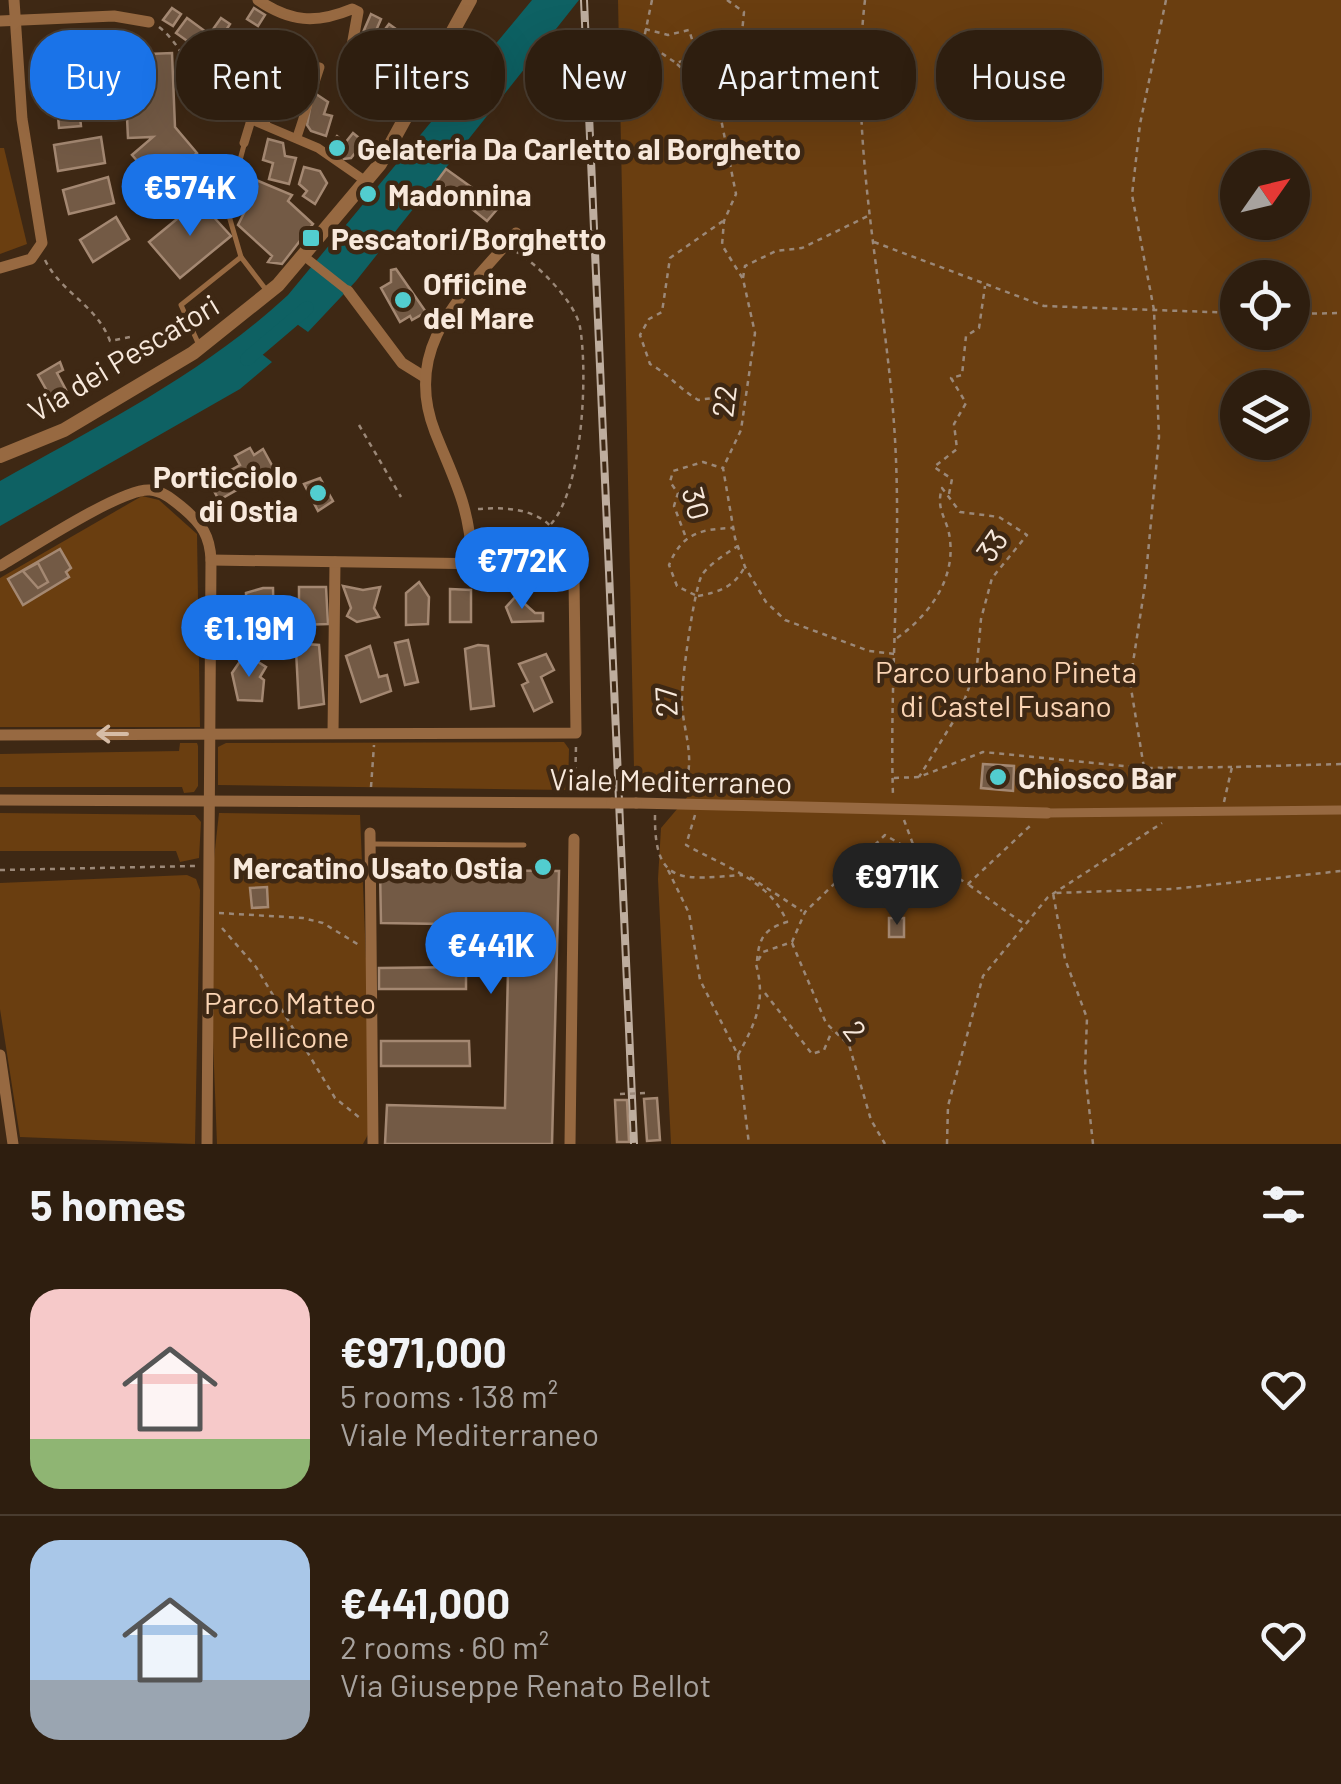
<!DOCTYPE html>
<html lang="en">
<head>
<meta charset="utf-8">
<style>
  :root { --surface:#2e1e0f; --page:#3a2b1d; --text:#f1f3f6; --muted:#a7a29e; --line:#493c2f; --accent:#1a73e8 }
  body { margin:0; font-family:Barlow,sans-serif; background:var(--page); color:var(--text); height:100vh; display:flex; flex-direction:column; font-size:38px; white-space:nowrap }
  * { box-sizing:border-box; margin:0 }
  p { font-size:32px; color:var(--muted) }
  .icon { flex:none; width:55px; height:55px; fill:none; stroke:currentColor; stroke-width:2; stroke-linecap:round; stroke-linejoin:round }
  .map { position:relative; height:1144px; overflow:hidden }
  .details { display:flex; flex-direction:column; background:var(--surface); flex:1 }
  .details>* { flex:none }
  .top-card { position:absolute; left:30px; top:30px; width:1282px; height:90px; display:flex; gap:20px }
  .needle { width:65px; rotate:56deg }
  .buttons { position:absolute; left:1220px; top:150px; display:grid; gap:20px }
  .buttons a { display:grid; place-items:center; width:90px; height:90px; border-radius:50%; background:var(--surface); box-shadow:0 10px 40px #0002,0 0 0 2px var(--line); font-size:50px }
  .price { position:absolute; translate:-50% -85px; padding:0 22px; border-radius:35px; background:var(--accent); color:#fff; font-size:32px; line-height:65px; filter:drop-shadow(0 2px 5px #0008) }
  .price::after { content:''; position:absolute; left:50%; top:60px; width:30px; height:22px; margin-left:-15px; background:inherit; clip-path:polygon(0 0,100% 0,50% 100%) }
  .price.active { background:#222; color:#fff }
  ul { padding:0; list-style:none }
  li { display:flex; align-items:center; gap:30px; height:250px; padding:0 30px }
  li+li { border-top:2px solid var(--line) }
  li span { display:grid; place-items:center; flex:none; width:280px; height:200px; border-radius:30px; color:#555 }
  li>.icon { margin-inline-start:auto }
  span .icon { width:120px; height:120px; fill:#fffc; stroke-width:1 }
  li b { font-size:42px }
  h2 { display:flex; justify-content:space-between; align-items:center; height:120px; padding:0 30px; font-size:42px }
  .chip { padding:0 35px; border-radius:40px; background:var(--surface); box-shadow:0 10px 40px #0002,0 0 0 2px var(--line); font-size:35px; line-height:90px }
  .chip.active { background:var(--accent); color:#fff }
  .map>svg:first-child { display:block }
</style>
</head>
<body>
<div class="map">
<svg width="1341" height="1144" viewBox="0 0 1341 1144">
  <rect width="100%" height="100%" fill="#3e2814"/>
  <g fill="#6a3e10" fill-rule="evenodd">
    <path d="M618,0H1341V1144H671L658,879L661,828L689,795L641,784L634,769ZM1238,168H1292V222H1238ZM1238,278H1292V332H1238ZM1238,388H1292V442H1238Z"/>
    <polygon points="0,148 4,148 27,244 0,254"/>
    <polygon points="142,496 159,500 197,534 200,727 0,727 0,578"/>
    <polygon points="564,742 569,749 568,790 218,785 218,747 226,743"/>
    <polygon points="180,743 197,743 198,746 198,786 194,792 184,793 182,787 0,787 0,754 179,751"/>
    <polygon points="0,813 195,815 201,822 199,858 180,862 176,851 0,851"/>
    <polygon points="219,813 360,815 373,1125 363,1144 217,1144 208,912"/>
    <polygon points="187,875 196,879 200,890 195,1144 20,1137 0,1009 0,883"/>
  </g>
  <path fill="#0e6163" d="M532,0H579L356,281L308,332L294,322L258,351L272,362L240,389L0,526V481C100,425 203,374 288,295Z"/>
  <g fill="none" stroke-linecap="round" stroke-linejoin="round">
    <polyline stroke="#0e6163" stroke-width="14" points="247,359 307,308"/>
  </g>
  <g fill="#735a45" stroke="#a48872" stroke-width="2.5">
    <polygon points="172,8 181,14 173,26 163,20"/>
    <polygon points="254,8 265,15 258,26 247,19"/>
    <polygon points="371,14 381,19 371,42 361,37"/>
    <polygon points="187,18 217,40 207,55 176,33"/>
    <polygon points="221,18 230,24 221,38 211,32"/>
    <polygon points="389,24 407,37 391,59 373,45"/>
    <polygon points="73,35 75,74 54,75 52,38"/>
    <polygon points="256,51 277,57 267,95 245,89"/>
    <polygon points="172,53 175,127 197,153 159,186 132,155 153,137 128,138 124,55"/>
    <polygon points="284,70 308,76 297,104 289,107 274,103"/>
    <polygon points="77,89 81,126 59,128 56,91"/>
    <polygon points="313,92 328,102 324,114 332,116 326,136 311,131 307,125"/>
    <polygon points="353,133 364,142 351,158 344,159 329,146 337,136 345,143"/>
    <polygon points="101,137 105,163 58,171 54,145"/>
    <polygon points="268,139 283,143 285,156 296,158 289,184 269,179 273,163 263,160"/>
    <polygon points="304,167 320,171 327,183 315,204 303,196 307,191 299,184"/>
    <polygon points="446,169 499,207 487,221 437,181"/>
    <polygon points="108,177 114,203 69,214 63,190"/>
    <polygon points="256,180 292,195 288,201 313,224 282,264 268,262 272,256 238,225 253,195 248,190"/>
    <polygon points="199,201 231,236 180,278 149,242"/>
    <polygon points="116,217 129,239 93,262 80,240"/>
    <polygon points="396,269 426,312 412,320 410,316 400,322 381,288 391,282 391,270"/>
    <polygon points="60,362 63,370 57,373 66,390 51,398 38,375"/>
    <polygon points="250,448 254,455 263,449 274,469 219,500 209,482 240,465 235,456"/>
    <polygon points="320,478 333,501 318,511 304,484"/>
    <rect x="508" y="541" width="25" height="8"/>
    <polygon points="60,549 71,568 66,572 69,577 23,605 8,579"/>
    <polygon points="38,563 48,582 38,588 23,571"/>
    <polygon points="419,582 429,597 428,624 406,625 406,593"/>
    <polygon points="343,586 363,590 380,587 374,608 379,617 357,622 347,616 351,608"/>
    <polygon points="299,587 326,587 328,624 299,625"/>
    <polygon points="263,588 273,588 274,629 267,636 247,636 246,593"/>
    <polygon points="450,589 471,590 471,622 450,622"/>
    <polygon points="516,596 535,613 543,613 543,621 512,622 506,607"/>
    <polygon points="408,640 418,682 405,685 395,643"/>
    <polygon points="307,644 319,645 324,704 299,708 296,650"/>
    <polygon points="478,645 488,646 494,706 471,709 465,649"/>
    <polygon points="370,646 379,677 387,675 391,691 361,702 346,656"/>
    <polygon points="245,654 266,667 260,677 264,680 262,701 238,700 232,673"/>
    <polygon points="546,654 554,670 541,677 552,702 534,711 522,685 528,682 519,664"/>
    <polygon points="983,764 1014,766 1013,791 981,788"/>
    <polygon points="380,869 559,871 552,1144 385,1144 387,1105 505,1108 509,925 381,923"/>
    <polygon points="267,887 268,907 252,908 250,888"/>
    <rect x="889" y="918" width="15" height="19"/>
    <polygon points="466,967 466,989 379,989 379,968"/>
    <polygon points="381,1041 469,1041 470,1066 381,1066"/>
    <polygon points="657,1098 660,1140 647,1141 644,1099"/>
    <polygon points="615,1100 627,1100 629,1142 617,1142"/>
  </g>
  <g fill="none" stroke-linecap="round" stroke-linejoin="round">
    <g stroke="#9b8878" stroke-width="2.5" stroke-dasharray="5 5" stroke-linecap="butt">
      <polyline points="652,0 642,48 657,50 676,63 698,56"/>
      <polyline points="727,0 744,12 739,64"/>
      <path d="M865,0C848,142 884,283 894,424C903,548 889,672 893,796"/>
      <polyline points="1166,0 1140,124 1132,195 1154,310 1159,437 1145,585 1130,682 1144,768 1232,767"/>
      <path d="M159,27C186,48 190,80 217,102"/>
      <polyline points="645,29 668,35 689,30 699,61 792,67 860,87"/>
      <polyline points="677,64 691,77 699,63"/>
      <polyline points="710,64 736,194 724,221 722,245 743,279 755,333 741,430 723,468 735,538 745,567 766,602 785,620 869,651 895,654"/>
      <path d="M723,221L670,258L662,312L649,319L640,335L650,364C668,374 680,389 698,400L720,397L744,404"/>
      <polyline points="874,242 1044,306 1238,313"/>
      <path d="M515,251C536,263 575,301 580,327C588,373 583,488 551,524"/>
      <path d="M45,260C62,294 96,304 110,341L130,337"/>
      <polyline points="743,278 745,266 776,251 802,248 868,216"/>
      <polyline points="1292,314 1341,313"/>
      <polyline points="359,425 401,497"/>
      <polyline points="949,494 952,479 934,467 957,449 954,424 966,403 951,378 962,375 966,336 979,328 985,286"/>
      <path d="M478,509C514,506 556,511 562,551"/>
      <polyline points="685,535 674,506 678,493 670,482 673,471 703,462 722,468"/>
      <path d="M695,595L677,586L669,565C682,533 701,529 733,528"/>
      <path d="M698,596C719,592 734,587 744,568"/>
      <path d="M897,638C928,616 955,581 950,540C948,518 935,511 942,488L960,512L999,517L1027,535L992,578L981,619L977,666L961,709L919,777"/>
      <polyline points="894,778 919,777 983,752 1144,768"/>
      <polyline points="371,787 374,745"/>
      <path d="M682,789C697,764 684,733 682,706C680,689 694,588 702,575C707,566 728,552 738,546"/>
      <polyline points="575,792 576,745"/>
      <polyline points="1224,802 1232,767 1341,764"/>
      <path d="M655,815C654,887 683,879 743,875"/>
      <path d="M695,815L686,845C723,866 770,880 787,922C764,929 759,938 757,961"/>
      <polyline points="904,820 917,855"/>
      <polyline points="0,870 196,866"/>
      <polyline points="668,870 689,913 700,980 738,1055 749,1144"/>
      <polyline points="750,877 802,911"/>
      <polyline points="969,885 1024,924"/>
      <polyline points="219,913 303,918 323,923 359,945"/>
      <polyline points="222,928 256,967 335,1098 360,1118"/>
      <polyline points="792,943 826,1023 849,1045 871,1120 885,1144"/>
      <polyline points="765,993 812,1054 824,1050 832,1031"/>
      <path d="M738,1055C756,1022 766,1001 756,964L763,952L792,942L805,912L885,835L968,884L1030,826"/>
      <polyline points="947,1144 948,1106 983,976 1048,897 1162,823"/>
      <polyline points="1093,1144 1085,1071 1087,1018 1065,959 1053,893 1172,889 1341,871"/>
    </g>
    <g stroke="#976941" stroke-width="5">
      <polyline points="241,257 227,209 244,145"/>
      <polyline points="199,345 181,305 241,257 267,291"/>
      <polyline points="373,844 524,845"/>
    </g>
    <g stroke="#976941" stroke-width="9">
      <polyline points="224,108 318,148 367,182"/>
      <polyline points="265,124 283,58 320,67 297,137"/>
      <polyline points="244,143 251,120"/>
      <polyline points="305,257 348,291"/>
      <polyline points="1047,813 1341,810"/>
    </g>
    <g stroke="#976941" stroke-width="11">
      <path d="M258,0C290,22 316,24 352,9L358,12L352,46L356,63L413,107"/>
      <polyline points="0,21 114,16 149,22"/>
      <polyline points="0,268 31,259 42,243 22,119 14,0"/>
      <polyline points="348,291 402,363 423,376"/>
      <path d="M473,564C468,502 457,487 435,432C401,345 464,294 516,233"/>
      <path d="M0,566C28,550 123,487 150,490C163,491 173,500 183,508C202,524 210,536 211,560L207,1144"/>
      <polyline points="333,733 335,562"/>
      <polyline points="0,735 576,733 574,579 564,565 211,560"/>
      <polyline points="0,800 612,803"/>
      <polyline points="636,803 1047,813"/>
      <polyline points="370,833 373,1144"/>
      <polyline points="0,1055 13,1144"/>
      <polyline points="570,1144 574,839"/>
    </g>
    <polyline stroke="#976941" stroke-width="14" points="0,456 64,430 193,353 278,285 380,164 470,0"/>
    <defs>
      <polyline id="rail" points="584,0 634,1144"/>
    </defs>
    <use href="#rail" stroke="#bead9e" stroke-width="8"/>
    <use href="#rail" stroke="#3e2814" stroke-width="4" stroke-dasharray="11" stroke-linecap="butt"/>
    <polyline stroke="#9b8878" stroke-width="2.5" stroke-dasharray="5 5" stroke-linecap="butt" points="620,1094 648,1093"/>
    <polyline stroke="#976941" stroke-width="11" points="612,803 636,803"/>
  </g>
  <defs><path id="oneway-shaft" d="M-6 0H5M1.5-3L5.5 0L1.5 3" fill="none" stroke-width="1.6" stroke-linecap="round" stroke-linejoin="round" transform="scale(2.5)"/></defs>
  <use stroke="#d6bca6" href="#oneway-shaft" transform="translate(112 734) rotate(180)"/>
  <g fill="#52cdcf" stroke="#3e2814" stroke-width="4">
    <circle cx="337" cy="148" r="10"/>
    <circle cx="368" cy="194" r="10"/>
    <rect x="301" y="228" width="20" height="20" rx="5"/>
    <circle cx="403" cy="300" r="10"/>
    <circle cx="318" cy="493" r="10"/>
    <circle cx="998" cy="777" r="10"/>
    <circle cx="543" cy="867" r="10"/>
  </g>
  <g text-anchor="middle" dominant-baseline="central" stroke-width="9" stroke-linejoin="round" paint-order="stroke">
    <g font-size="30" font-weight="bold" fill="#f8e9dc" stroke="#3e2814" text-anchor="start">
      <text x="357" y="148">Gelateria Da Carletto al Borghetto</text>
      <text x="388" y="194">Madonnina</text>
      <text x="331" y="238">Pescatori/Borghetto</text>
      <text x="423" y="283">Officine<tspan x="423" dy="34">del Mare</tspan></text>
      <text x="298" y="476" text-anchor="end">Porticciolo<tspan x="298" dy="34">di Ostia</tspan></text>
      <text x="1018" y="777">Chiosco Bar</text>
      <text x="523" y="867" text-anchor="end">Mercatino Usato Ostia</text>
    </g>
    <g font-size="30" fill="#f8e9dc" stroke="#3e2814">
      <text transform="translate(123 357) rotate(-31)">Via dei Pescatori</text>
      <text transform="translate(723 401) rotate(-83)">22</text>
      <text transform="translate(697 503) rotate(75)">30</text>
      <text transform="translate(991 545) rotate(-55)">33</text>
      <text transform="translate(665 702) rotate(-93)">27</text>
      <text transform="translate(671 780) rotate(1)">Viale Mediterraneo</text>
      <text transform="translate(856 1030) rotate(54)">2</text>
    </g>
    <g font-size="30" fill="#fad4b4" stroke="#3e2814">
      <text x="1006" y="671">Parco urbano Pineta<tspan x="1006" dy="34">di Castel Fusano</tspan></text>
      <text x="290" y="1002">Parco Matteo<tspan x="290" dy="34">Pellicone</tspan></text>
    </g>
  </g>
</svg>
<div class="buttons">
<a><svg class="needle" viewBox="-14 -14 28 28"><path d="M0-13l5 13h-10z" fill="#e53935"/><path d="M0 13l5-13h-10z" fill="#a7a29e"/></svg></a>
<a><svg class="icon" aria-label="locate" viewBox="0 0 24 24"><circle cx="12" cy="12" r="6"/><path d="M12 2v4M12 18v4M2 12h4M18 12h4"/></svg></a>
<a><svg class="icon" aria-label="layers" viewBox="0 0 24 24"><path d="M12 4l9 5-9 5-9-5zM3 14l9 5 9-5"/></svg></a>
</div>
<b class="price" style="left:190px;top:239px">€574K</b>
<b class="price" style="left:522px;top:612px">€772K</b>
<b class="price" style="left:249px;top:680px">€1.19M</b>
<b class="price active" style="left:897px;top:928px">€971K</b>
<b class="price" style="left:491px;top:997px">€441K</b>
<div class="top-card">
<a class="chip active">Buy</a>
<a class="chip">Rent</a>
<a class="chip">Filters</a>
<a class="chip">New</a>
<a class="chip">Apartment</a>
<a class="chip">House</a>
</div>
</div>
<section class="details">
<h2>5 homes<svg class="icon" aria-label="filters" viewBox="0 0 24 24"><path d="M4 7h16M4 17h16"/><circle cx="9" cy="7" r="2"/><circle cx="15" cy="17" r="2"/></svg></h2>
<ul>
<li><span style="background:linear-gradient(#f6c9c9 75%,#8fb573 0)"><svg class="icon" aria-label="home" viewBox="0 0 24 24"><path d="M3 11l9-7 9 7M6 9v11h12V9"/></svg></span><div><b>€971,000</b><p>5 rooms · 138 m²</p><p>Viale Mediterraneo</p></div><svg class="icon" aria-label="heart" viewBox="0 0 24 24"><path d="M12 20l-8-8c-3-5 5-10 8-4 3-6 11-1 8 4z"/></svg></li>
<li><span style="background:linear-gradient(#a9c7e8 70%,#9aa5b1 0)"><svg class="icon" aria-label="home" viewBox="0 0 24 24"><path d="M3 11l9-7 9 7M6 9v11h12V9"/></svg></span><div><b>€441,000</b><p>2 rooms · 60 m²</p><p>Via Giuseppe Renato Bellot</p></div><svg class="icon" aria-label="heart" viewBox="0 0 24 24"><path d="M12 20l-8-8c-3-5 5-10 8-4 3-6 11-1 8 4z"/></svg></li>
</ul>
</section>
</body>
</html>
